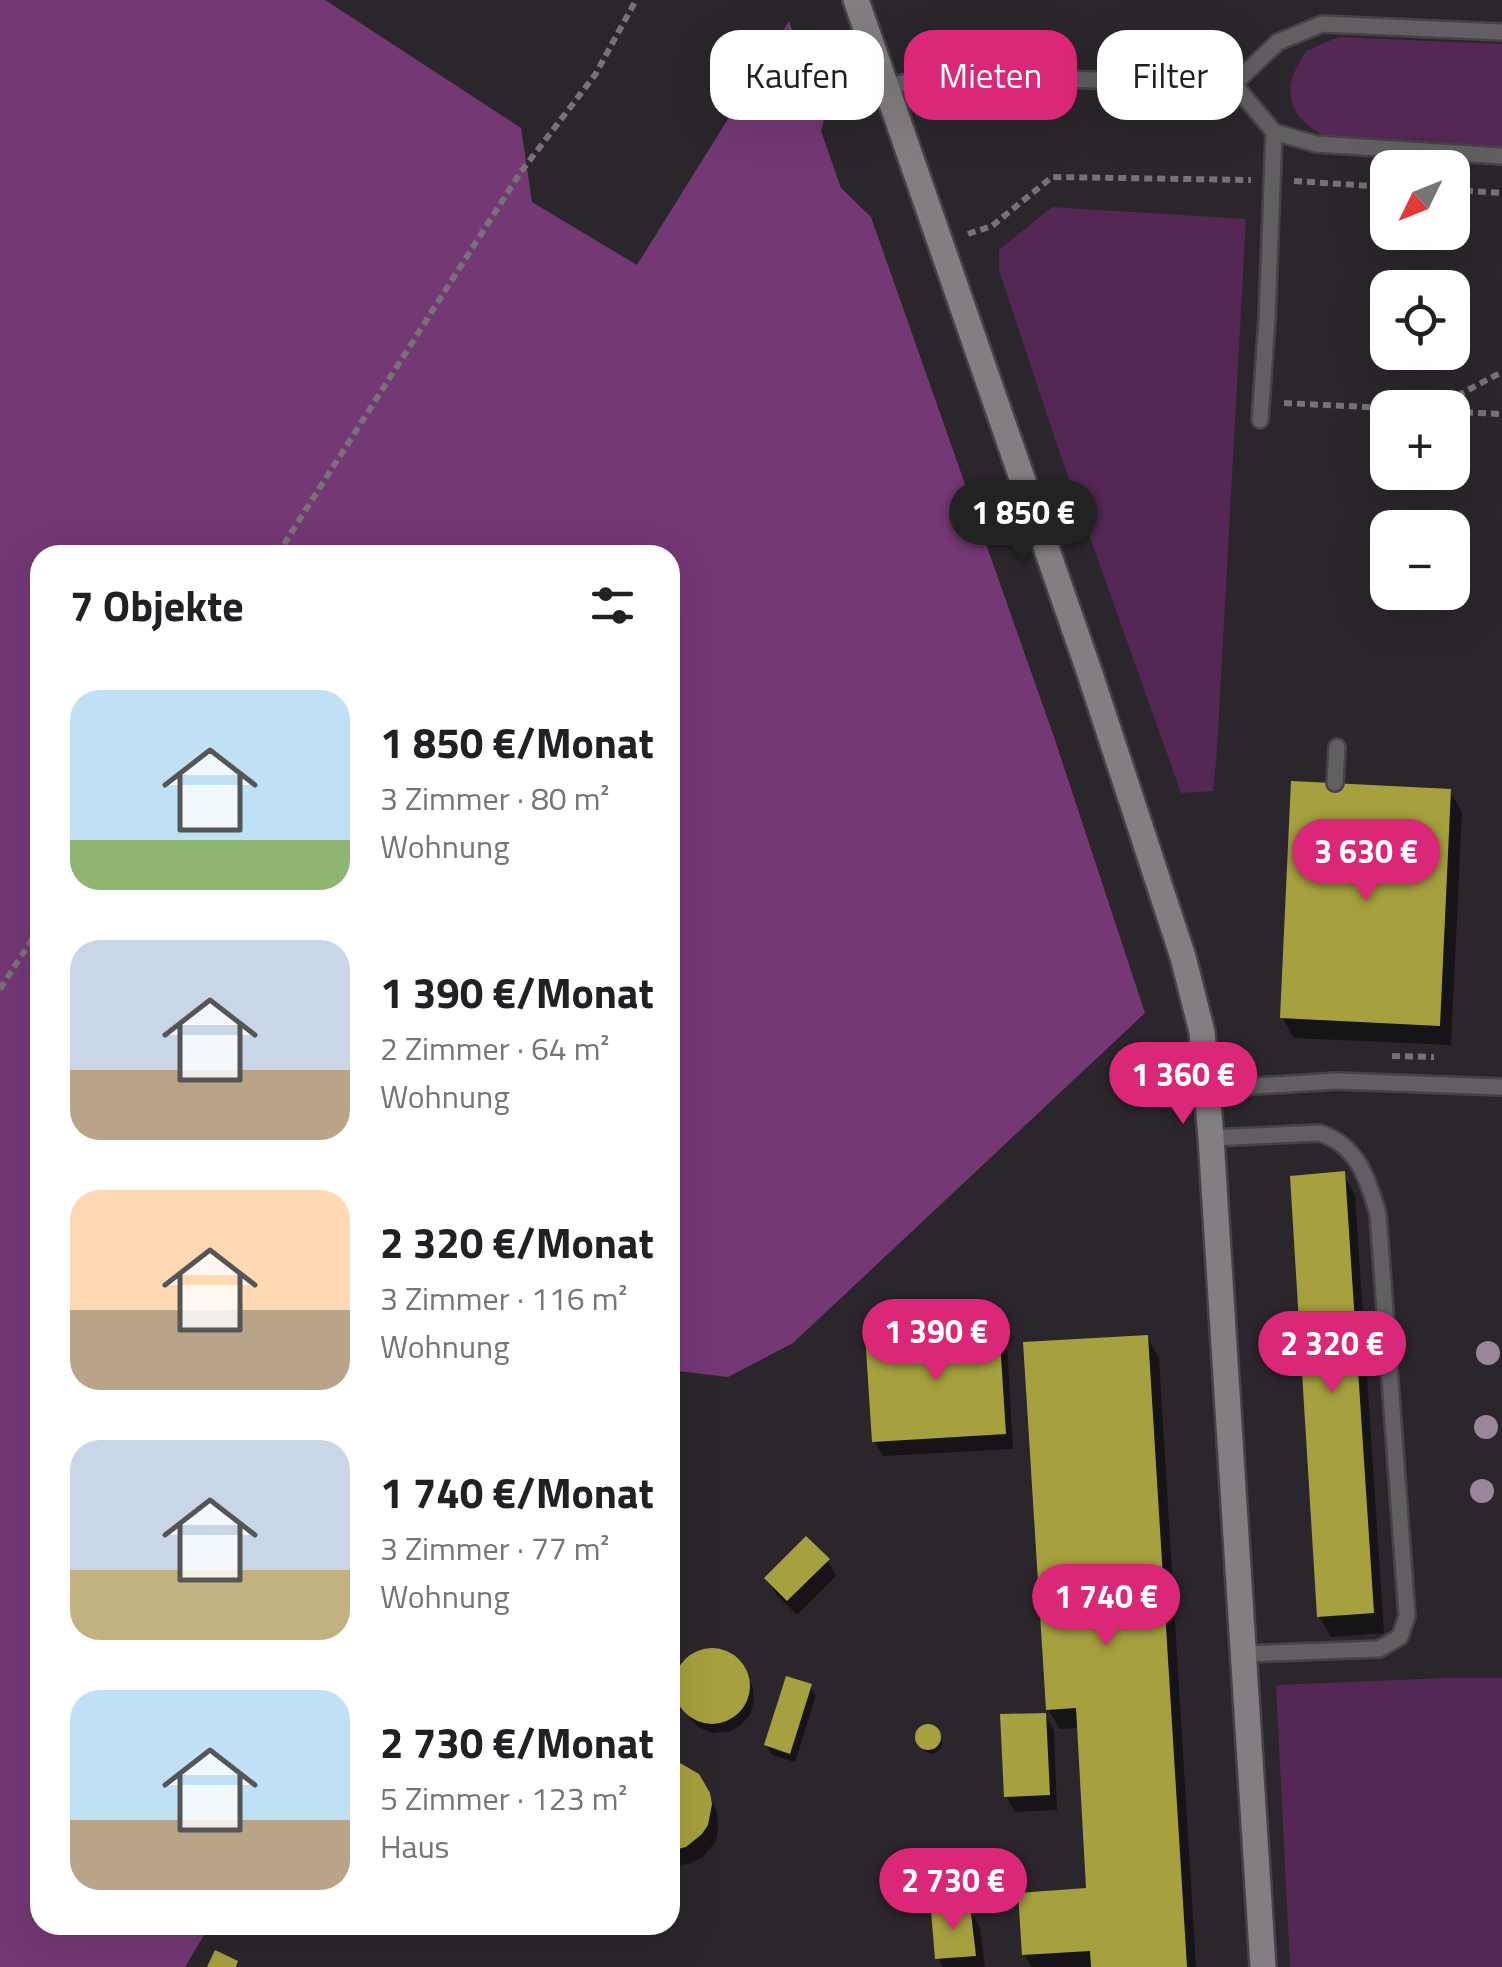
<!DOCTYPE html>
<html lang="de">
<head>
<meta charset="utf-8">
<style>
  :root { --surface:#fff; --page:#f6f6f6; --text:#202124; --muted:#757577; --accent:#db2777 }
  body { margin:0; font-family:"Titillium Web",sans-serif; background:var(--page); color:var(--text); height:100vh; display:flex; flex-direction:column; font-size:38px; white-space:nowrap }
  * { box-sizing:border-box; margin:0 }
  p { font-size:32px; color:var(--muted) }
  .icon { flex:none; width:55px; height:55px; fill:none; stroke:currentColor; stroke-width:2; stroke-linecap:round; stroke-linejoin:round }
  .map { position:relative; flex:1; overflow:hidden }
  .side { position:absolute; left:30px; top:545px; width:650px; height:1390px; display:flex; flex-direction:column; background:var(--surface); border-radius:30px; box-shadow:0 10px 40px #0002 }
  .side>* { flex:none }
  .guide { position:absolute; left:710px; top:30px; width:640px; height:90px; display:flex; gap:20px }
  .needle { width:65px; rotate:227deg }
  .buttons { position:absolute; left:1370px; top:150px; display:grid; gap:20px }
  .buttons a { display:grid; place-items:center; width:100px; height:100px; border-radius:20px; background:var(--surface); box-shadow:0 10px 40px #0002; font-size:50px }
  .price { position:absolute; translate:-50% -85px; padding:0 22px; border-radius:35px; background:var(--accent); color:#fff; font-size:32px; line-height:65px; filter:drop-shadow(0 2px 5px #0008) }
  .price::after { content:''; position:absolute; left:50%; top:60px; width:30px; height:22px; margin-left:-15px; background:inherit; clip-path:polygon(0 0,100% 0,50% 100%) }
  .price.active { background:#222; color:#fff }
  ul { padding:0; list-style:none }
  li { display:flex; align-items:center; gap:30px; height:250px; padding:0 40px }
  li span { display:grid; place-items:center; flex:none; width:280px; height:200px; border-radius:30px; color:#555 }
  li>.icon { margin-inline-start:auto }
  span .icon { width:120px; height:120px; fill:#fffc; stroke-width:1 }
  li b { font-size:42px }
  h2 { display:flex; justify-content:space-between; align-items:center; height:120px; padding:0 40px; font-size:42px }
  .tag { padding:0 35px; border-radius:30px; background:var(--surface); box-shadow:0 10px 40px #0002; font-size:35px; line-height:90px }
  .tag.active { background:var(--accent); color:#fff }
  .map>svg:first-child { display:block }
</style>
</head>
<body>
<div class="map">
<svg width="1502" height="1967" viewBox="0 0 1502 1967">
  <rect width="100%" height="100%" fill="#2b262b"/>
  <g fill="#542754">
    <path d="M1338,37L1502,44V147L1340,139C1311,135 1283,111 1292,79C1295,69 1301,60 1306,51Z"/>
    <polygon points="1052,207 1246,219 1217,751 1213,791 1181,793 1055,439 999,270 999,250"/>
    <polygon points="1446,1678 1502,1678 1502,1967 1290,1967 1276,1685"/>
  </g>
  <polygon fill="#743875" points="0,0 325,0 521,128 532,202 637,265 789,21 824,120 821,131 841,188 871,217 1054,737 1145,1013 793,1343 728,1377 670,1370 670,555 40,555 40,1925 210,1925 185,1967 0,1967"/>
  <g fill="#0007">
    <polygon points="1450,791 1462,812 1451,1045 1294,1038 1282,1017"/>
    <polygon points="1343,1174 1355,1195 1384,1633 1331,1637 1319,1616"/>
    <polygon points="998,1329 1007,1344 1013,1449 883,1456 874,1441"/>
    <polygon points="1147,1337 1159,1358 1196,1967 1032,1967 1024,1954 1089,1891 1079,1728 1060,1729 1048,1709"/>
    <polygon points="828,1561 836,1576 797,1615 776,1594 767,1579"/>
    <polygon points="717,1650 730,1655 741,1664 753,1688 754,1702 750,1715 740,1726 728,1732 713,1733 700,1728 690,1719 677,1694 676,1680 681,1667 690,1657 703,1651"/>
    <polygon points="810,1686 816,1696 795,1762 772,1755 766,1745"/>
    <polygon points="1045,1715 1054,1731 1057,1810 1015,1812 1006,1796"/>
    <polygon points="927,1727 931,1727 942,1740 942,1747 936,1753 932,1754 924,1751 918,1740 920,1731"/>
    <polygon points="670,1764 697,1776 717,1811 718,1831 716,1841 703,1857 688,1864 670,1866"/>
    <polygon points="969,1908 980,1928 985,1967 943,1967 938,1958"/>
  </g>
  <g fill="#a7a03f">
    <polygon points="1291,781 1451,789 1440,1026 1280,1018"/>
    <polygon points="1345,1171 1374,1613 1317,1617 1290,1176"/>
    <polygon points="999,1326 1006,1434 872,1442 865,1334"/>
    <polygon points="1148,1335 1187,1967 1091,1967 1090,1951 1022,1955 1018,1893 1086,1888 1076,1708 1046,1710 1023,1342"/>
    <polygon points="806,1536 830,1559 787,1601 764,1578"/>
    <circle cx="712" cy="1686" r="38"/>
    <polygon points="786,1676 812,1684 790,1754 764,1745"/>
    <polygon points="1046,1713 1050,1795 1004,1797 1000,1714"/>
    <circle cx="928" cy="1737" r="13"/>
    <polygon points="670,1761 680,1763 699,1774 710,1793 712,1804 708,1825 702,1834 686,1847 670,1851"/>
    <polygon points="970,1905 976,1956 935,1959 931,1911"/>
    <polygon points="215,1950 238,1961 236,1967 207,1967"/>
  </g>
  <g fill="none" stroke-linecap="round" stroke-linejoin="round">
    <defs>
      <g id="service">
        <polyline points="1234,84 1274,132 1316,144 1502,156"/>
        <polyline points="886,87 920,79 985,77 1234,84 1278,42 1322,24 1502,32"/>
        <polyline points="1260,420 1267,319 1274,132"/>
        <polyline points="1335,783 1337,747"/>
        <polyline points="1208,1089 1337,1081 1502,1087"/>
        <path d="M1211,1138L1319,1133C1357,1144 1368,1179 1378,1214L1407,1616L1400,1637L1379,1649L1245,1654"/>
      </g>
      <polyline id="secondary" points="856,0 1089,671 1183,957 1202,1032 1211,1138 1263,1967"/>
    </defs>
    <use href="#service" stroke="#474247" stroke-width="20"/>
    <use href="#secondary" stroke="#474247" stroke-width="30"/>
    <g stroke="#777277" stroke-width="6" stroke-dasharray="8 5" stroke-linecap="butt">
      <polyline points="1294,181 1388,187"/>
      <polyline points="1452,190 1502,193"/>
      <polyline points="968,234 992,226 1052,177 1251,180"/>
      <polyline points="1284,403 1388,408"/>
      <polyline points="1434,408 1502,372"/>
      <polyline points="1452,412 1502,414"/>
      <polyline points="277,555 520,173 595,75 636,0"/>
      <polyline points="0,989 40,927"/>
      <polyline points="1392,1056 1434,1057"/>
    </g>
    <use href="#service" stroke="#625f62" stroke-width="15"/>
    <use href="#secondary" stroke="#827e82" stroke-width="25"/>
  </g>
  <g fill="#9b859a">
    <circle cx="1488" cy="1353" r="12"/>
    <circle cx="1486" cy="1427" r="12"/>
    <circle cx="1482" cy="1491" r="12"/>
  </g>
</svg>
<div class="buttons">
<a><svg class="needle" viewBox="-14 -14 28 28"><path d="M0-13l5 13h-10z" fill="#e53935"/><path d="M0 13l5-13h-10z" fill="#757577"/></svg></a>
<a><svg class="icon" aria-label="locate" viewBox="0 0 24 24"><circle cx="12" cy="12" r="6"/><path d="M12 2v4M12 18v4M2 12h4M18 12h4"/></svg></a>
<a>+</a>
<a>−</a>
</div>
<b class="price active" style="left:1023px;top:565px">1 850 €</b>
<b class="price" style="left:1366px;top:904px">3 630 €</b>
<b class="price" style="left:1183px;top:1127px">1 360 €</b>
<b class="price" style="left:936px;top:1384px">1 390 €</b>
<b class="price" style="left:1332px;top:1396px">2 320 €</b>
<b class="price" style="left:1106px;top:1649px">1 740 €</b>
<b class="price" style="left:953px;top:1933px">2 730 €</b>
<div class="guide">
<a class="tag">Kaufen</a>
<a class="tag active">Mieten</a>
<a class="tag">Filter</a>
</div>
<section class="side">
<h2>7 Objekte<svg class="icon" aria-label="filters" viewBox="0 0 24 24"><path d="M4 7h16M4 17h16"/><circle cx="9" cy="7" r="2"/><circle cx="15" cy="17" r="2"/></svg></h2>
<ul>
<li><span style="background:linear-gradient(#bfe0f5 75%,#8fb573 0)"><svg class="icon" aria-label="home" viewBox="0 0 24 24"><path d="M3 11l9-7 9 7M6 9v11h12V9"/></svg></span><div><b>1 850 €/Monat</b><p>3 Zimmer · 80 m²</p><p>Wohnung</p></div></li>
<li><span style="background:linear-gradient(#c9d6e8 65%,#b9a48a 0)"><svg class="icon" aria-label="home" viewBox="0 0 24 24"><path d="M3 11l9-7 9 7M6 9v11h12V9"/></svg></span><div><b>1 390 €/Monat</b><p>2 Zimmer · 64 m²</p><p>Wohnung</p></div></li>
<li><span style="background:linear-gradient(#ffd9b3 60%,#b9a48a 0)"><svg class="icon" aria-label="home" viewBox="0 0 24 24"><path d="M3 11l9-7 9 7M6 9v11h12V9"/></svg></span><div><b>2 320 €/Monat</b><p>3 Zimmer · 116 m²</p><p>Wohnung</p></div></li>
<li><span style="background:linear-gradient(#c9d6e8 65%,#c2b280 0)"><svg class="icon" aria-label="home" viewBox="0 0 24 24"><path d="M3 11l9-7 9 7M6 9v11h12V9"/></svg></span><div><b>1 740 €/Monat</b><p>3 Zimmer · 77 m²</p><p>Wohnung</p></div></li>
<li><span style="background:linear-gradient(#bfe0f5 65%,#b9a48a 0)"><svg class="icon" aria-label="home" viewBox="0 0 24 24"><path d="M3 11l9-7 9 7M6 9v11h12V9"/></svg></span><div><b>2 730 €/Monat</b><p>5 Zimmer · 123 m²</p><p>Haus</p></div></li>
</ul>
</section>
</div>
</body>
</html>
